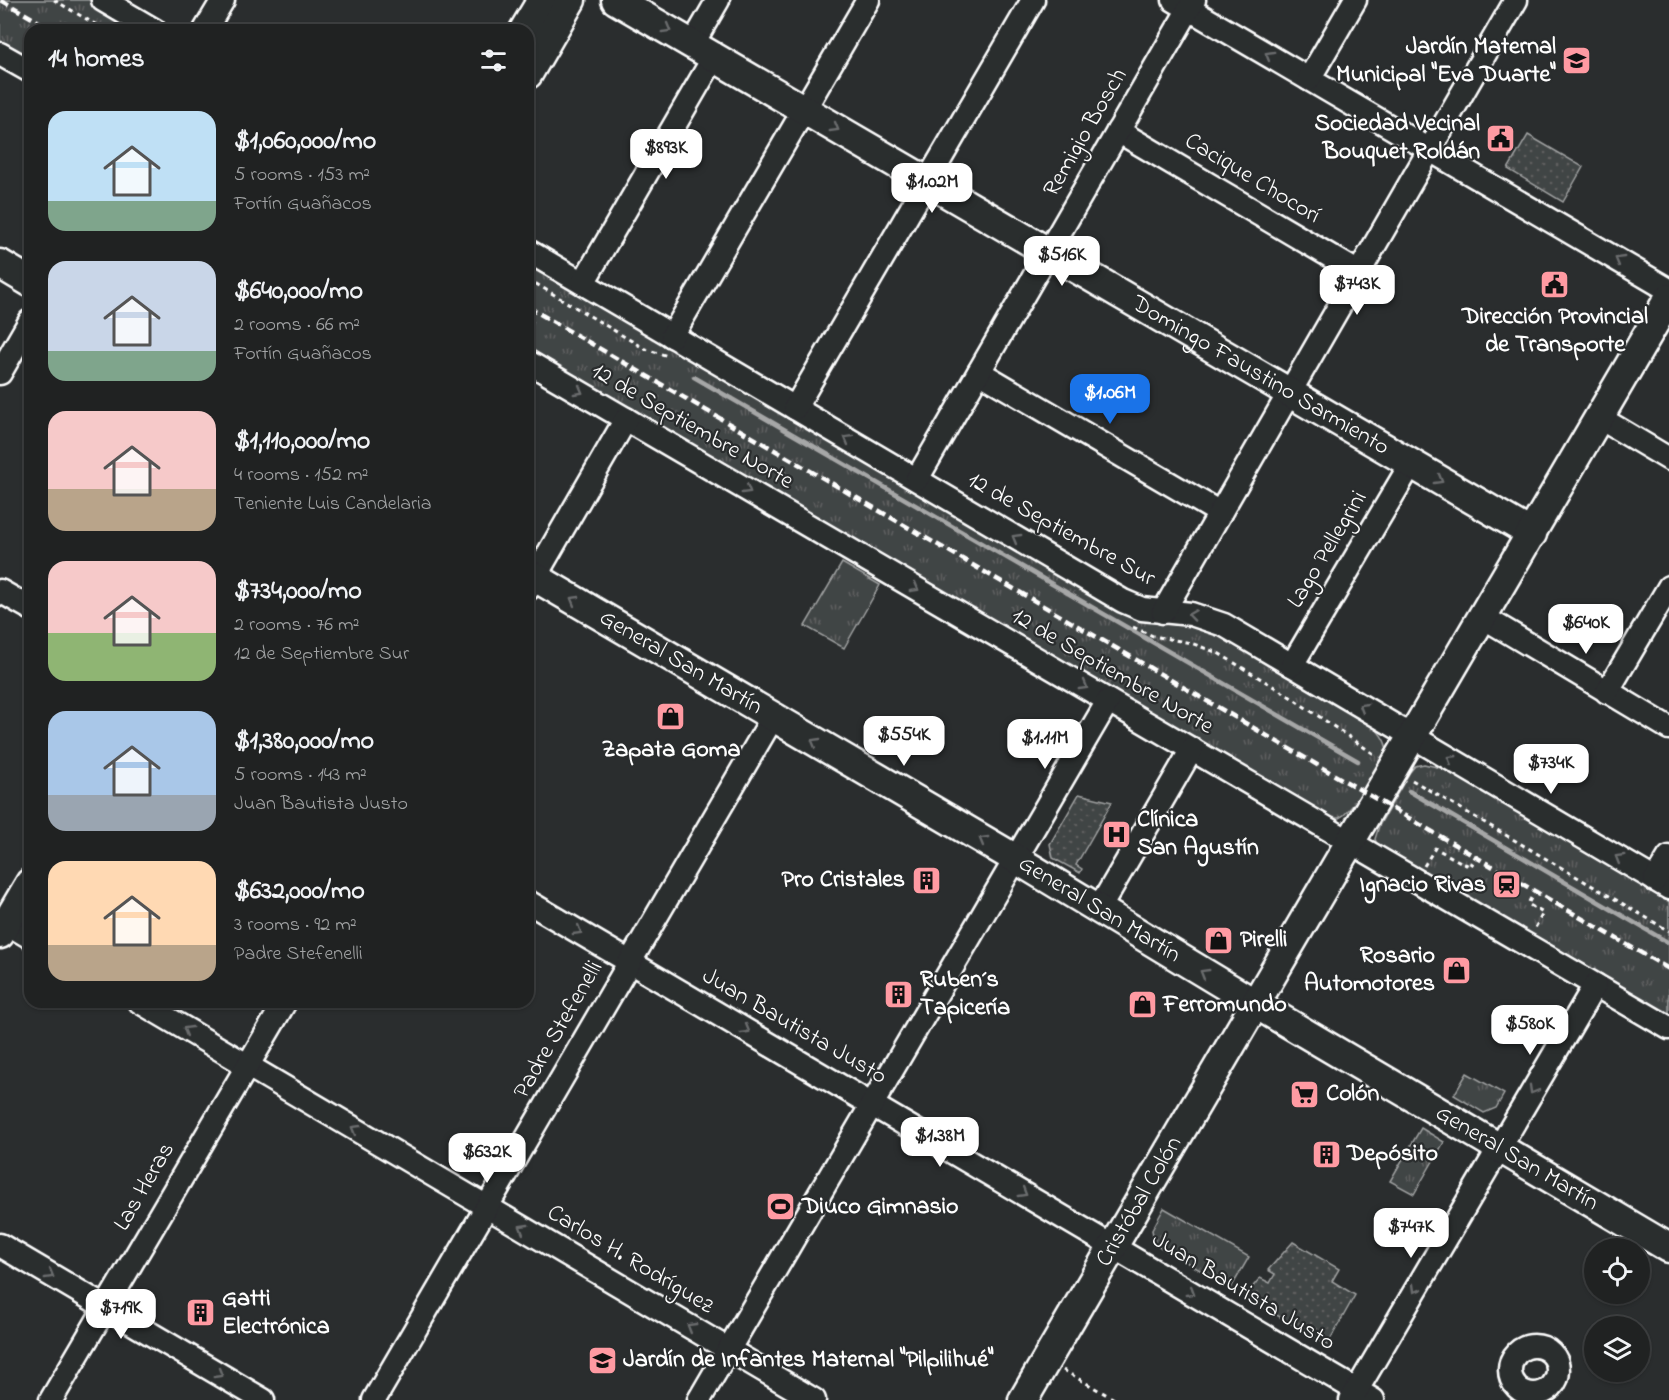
<!DOCTYPE html>
<html lang="en">
<head>
<meta charset="utf-8">
<style>
  :root { --surface:#202222; --page:#282a2a; --text:#f1f3f6; --muted:#a2a4a5; --line:#3d3f40; --accent:#1a73e8 }
  body { margin:0; font-family:"Indie Flower",sans-serif; background:var(--page); color:var(--text); height:100vh; display:flex; flex-direction:column; font-size:22px; white-space:nowrap }
  * { box-sizing:border-box; margin:0 }
  p { font-size:20px; color:var(--muted) }
  .icon { flex:none; width:33px; height:33px; fill:none; stroke:currentColor; stroke-width:2; stroke-linecap:round; stroke-linejoin:round }
  .map { position:relative; flex:1; overflow:hidden }
  .sheet { position:absolute; left:24px; top:24px; width:510px; height:984px; display:flex; flex-direction:column; background:var(--surface); border-radius:18px; box-shadow:0 2px 4px #0004,0 0 0 2px var(--line) }
  .sheet>* { flex:none }
  .controls { position:absolute; left:1584px; top:1238px; display:grid; gap:12px }
  .controls a { display:grid; place-items:center; width:66px; height:66px; border-radius:50%; background:var(--surface); box-shadow:0 2px 4px #0004,0 0 0 2px var(--line); font-size:30px }
  .price { position:absolute; translate:-50% -51px; padding:0 14px; border-radius:12px; background:#fff; color:#222; font-size:20px; line-height:39px; filter:drop-shadow(0 2px 3px #0008) }
  .price::after { content:''; position:absolute; left:50%; top:36px; width:18px; height:14px; margin-left:-9px; background:inherit; clip-path:polygon(0 0,100% 0,50% 100%) }
  .price.current { background:var(--accent); color:#fff }
  ul { padding:0; list-style:none }
  li { display:flex; align-items:center; gap:18px; height:150px; padding:0 24px }
  li span { display:grid; place-items:center; flex:none; width:168px; height:120px; border-radius:18px; color:#555 }
  li>.icon { margin-inline-start:auto }
  span .icon { width:72px; height:72px; fill:#fffc; stroke-width:1 }
  li b { font-size:26px }
  h2 { display:flex; justify-content:space-between; align-items:center; height:72px; padding:0 24px; font-size:26px }
  .map>svg:first-child { display:block }
</style>
</head>
<body>
<div class="map">
<svg width="1669" height="1400" viewBox="0 0 1669 1400">
  <defs>
    <pattern id="grass-tufts" width="24" height="20" patternUnits="userSpaceOnUse" patternTransform="scale(1.5)"><rect width="24" height="20" fill="#414445"/><path d="M3 7l-1-3M5 7V3M7 7l1-3M15 17l-1-3M17 17v-4M19 17l1-3" fill="none" stroke="#5e6061"/></pattern>
    <pattern id="garden-dots" width="8" height="8" patternUnits="userSpaceOnUse" patternTransform="scale(1.5)"><rect width="8" height="8" fill="#414445"/><path d="M2 2h.1M6 6h.1" fill="none" stroke="#5e6061" stroke-width="1.8" stroke-linecap="round"/></pattern>
  </defs>
  <rect width="100%" height="100%" fill="#2a2d2e"/>
  <filter id="ink" filterUnits="userSpaceOnUse"><feTurbulence type="fractalNoise" baseFrequency=".0167" numOctaves="2"/><feDisplacementMap in="SourceGraphic" scale="12" xChannelSelector="R" yChannelSelector="G"/><feConvolveMatrix kernelMatrix="1 2 1 2 8 2 1 2 1" color-interpolation-filters="sRGB"/></filter>
  <g filter="url(#ink)">
    <g fill="url(#grass-tufts)" stroke="#a0a2a2" stroke-width="1.5">
      <polygon points="0,0 89,0 140,30 30,30 30,64 0,46"/>
      <path d="M528,261L1145,620L1196,626L1214,631L1370,723C1378,731 1386,739 1387,751C1387,767 1355,803 1344,815L1339,818H1329L528,355Z"/>
      <polygon points="842,563 880,585 844,648 805,626"/>
      <polygon points="1424,764 1449,770 1669,899 1669,1018 1378,847 1375,839 1379,826 1410,772 1415,766"/>
      <polygon points="1467,1073 1504,1094 1496,1108 1484,1113 1454,1095"/>
      <polygon points="1421,1128 1444,1142 1414,1194 1390,1181"/>
      <polygon points="1164,1208 1249,1257 1231,1288 1155,1244 1152,1230"/>
    </g>
    <g fill="url(#garden-dots)" stroke="#a0a2a2" stroke-width="1.5">
      <polygon points="1528,135 1583,167 1563,202 1508,169"/>
      <polygon points="1079,794 1112,802 1076,865 1082,869 1080,873 1053,858 1050,844"/>
      <polygon points="1293,1242 1339,1269 1332,1281 1355,1295 1327,1345 1245,1296 1260,1278 1270,1283 1275,1274 1268,1270"/>
    </g>
    <g fill="none" stroke-linecap="round" stroke-linejoin="round">
      <g stroke="#a6a7a7" stroke-width="4.5">
        <polyline points="694,377 1358,761"/>
        <polyline points="1409,791 1669,943"/>
      </g>
      <defs>
        <g id="minor">
          <polyline points="103,0 154,30"/>
          <polyline points="1174,0 1669,290"/>
          <polyline points="205,30 223,0"/>
          <polyline points="692,45 718,0"/>
          <polyline points="0,54 30,71"/>
          <polyline points="1309,79 1355,0"/>
          <polyline points="1118,131 1359,273"/>
          <polyline points="528,251 1123,601 1142,609 1191,614 1224,625 1669,888"/>
          <polyline points="583,283 714,57"/>
          <polyline points="672,336 868,0"/>
          <polyline points="528,362 1669,1028"/>
          <polyline points="979,372 1220,513"/>
          <polyline points="0,373 30,321"/>
          <polyline points="795,408 1033,0"/>
          <polyline points="1600,418 1669,459"/>
          <polyline points="917,479 1194,0"/>
          <polyline points="528,589 626,419"/>
          <polyline points="0,591 30,608"/>
          <polyline points="1163,612 1516,0"/>
          <polyline points="1483,617 1669,728"/>
          <polyline points="1292,665 1411,464"/>
          <polyline points="1607,692 1669,587"/>
          <polyline points="1655,880 1669,857"/>
          <polyline points="528,902 1373,1400"/>
          <polyline points="1099,909 1192,749"/>
          <polyline points="0,919 30,937"/>
          <polyline points="140,1002 814,1400"/>
          <polyline points="0,1245 263,1400"/>
          <circle cx="1534" cy="1370" r="24"/>
          <polyline points="51,1400 285,1002"/>
          <polyline points="374,1400 773,717"/>
          <polyline points="699,1400 1108,701"/>
          <polyline points="1351,1400 1595,985"/>
        </g>
        <g id="major">
          <path id="s1" d="M616,0L1532,534"/>
          <polyline points="524,30 542,0"/>
          <polyline points="528,74 571,0"/>
          <polyline points="0,264 30,282"/>
          <path id="s2" d="M528,573L1016,859L1254,1003L1669,1248"/>
          <polyline points="0,934 30,883"/>
          <path id="s3" d="M1023,1400L1669,298"/>
        </g>
      </defs>
      <use href="#minor" stroke="#fff" stroke-width="27"/>
      <use href="#major" stroke="#fff" stroke-width="33"/>
      <g stroke="#fff" stroke-width="3" stroke-dasharray="4.5 4.5" stroke-linecap="butt">
        <polyline points="54,0 105,30"/>
        <polyline points="528,279 645,349 668,356"/>
        <polyline points="1133,627 1153,636 1191,643 1218,653 1286,694 1377,756"/>
        <polyline points="1412,780 1669,931"/>
        <polyline points="1424,866 1435,848 1466,865 1468,861 1474,865"/>
        <polyline points="1531,898 1528,904 1543,913 1534,930"/>
        <polyline points="1063,1370 1116,1400"/>
      </g>
      <use href="#minor" stroke="#2a2d2e" stroke-width="22"/>
      <use href="#major" stroke="#2a2d2e" stroke-width="28"/>
      <g stroke="#fff" stroke-width="4.5" stroke-dasharray="9 4.5" stroke-linecap="butt">
        <polyline points="1,0 53,30"/>
        <polyline points="528,307 1669,969"/>
      </g>
    </g>
    <defs><path id="oneway-chevron" d="M-2-3.5L2.5 0L-2 3.5" fill="none" stroke-width="1.6" stroke-linecap="round" stroke-linejoin="round" transform="scale(1.5)"/></defs>
    <g stroke="#6a6c6d">
      <use href="#oneway-chevron" transform="translate(667 29) rotate(30)"/>
      <use href="#oneway-chevron" transform="translate(1269 55) rotate(-150)"/>
      <use href="#oneway-chevron" transform="translate(835 128) rotate(30)"/>
      <use href="#oneway-chevron" transform="translate(1619 260) rotate(-150)"/>
      <use href="#oneway-chevron" transform="translate(579 391) rotate(30)"/>
      <use href="#oneway-chevron" transform="translate(848 439) rotate(-150)"/>
      <use href="#oneway-chevron" transform="translate(1439 480) rotate(30)"/>
      <use href="#oneway-chevron" transform="translate(747 490) rotate(30)"/>
      <use href="#oneway-chevron" transform="translate(1016 538) rotate(-150)"/>
      <use href="#oneway-chevron" transform="translate(915 588) rotate(30)"/>
      <use href="#oneway-chevron" transform="translate(574 600) rotate(-150)"/>
      <use href="#oneway-chevron" transform="translate(1192 615) rotate(-172)"/>
      <use href="#oneway-chevron" transform="translate(1084 686) rotate(30)"/>
      <use href="#oneway-chevron" transform="translate(1363 707) rotate(-149)"/>
      <use href="#oneway-chevron" transform="translate(815 742) rotate(-150)"/>
      <use href="#oneway-chevron" transform="translate(1451 759) rotate(-149)"/>
      <use href="#oneway-chevron" transform="translate(983 840) rotate(-150)"/>
      <use href="#oneway-chevron" transform="translate(1619 858) rotate(-149)"/>
      <use href="#oneway-chevron" transform="translate(578 931) rotate(31)"/>
      <use href="#oneway-chevron" transform="translate(1204 973) rotate(-149)"/>
      <use href="#oneway-chevron" transform="translate(187 1030) rotate(-149)"/>
      <use href="#oneway-chevron" transform="translate(746 1030) rotate(30)"/>
      <use href="#oneway-chevron" transform="translate(1533 1090) rotate(120)"/>
      <use href="#oneway-chevron" transform="translate(355 1129) rotate(-149)"/>
      <use href="#oneway-chevron" transform="translate(1023 1193) rotate(31)"/>
      <use href="#oneway-chevron" transform="translate(523 1228) rotate(-149)"/>
      <use href="#oneway-chevron" transform="translate(50 1275) rotate(30)"/>
      <use href="#oneway-chevron" transform="translate(1416 1289) rotate(120)"/>
      <use href="#oneway-chevron" transform="translate(1191 1292) rotate(31)"/>
      <use href="#oneway-chevron" transform="translate(691 1327) rotate(-149)"/>
      <use href="#oneway-chevron" transform="translate(219 1374) rotate(30)"/>
    </g>
  </g>
  <defs>
    <symbol id="school-square" viewBox="-11 -11 22 22"><rect x="-9" y="-9" width="18" height="18" rx="4" fill="#ff9aa2" stroke="#2a2d2e"/><path d="M0-5L7-2L0 1L-7-2ZM-4 1L0 2.5L4 1V4Q0 6-4 4Z" fill="#111"/></symbol>
    <symbol id="civic-square" viewBox="-11 -11 22 22"><rect x="-9" y="-9" width="18" height="18" rx="4" fill="#ff9aa2" stroke="#2a2d2e"/><path d="M-.6-6.5H3V-4.5H.6V-3L4-1V1h2V6H-6V1h2V-1L-.6-3ZM-1.2 2.5V6h2.4V2.5Z" fill="#111"/></symbol>
    <symbol id="shop-square" viewBox="-11 -11 22 22"><rect x="-9" y="-9" width="18" height="18" rx="4" fill="#ff9aa2" stroke="#2a2d2e"/><path d="M-5-2.5h2.3a2.7 3.5 0 0 1 5.4 0H5L5.5 6h-11ZM-1.5-2.5h3a1.5 2.3 0 0 0-3 0Z" fill="#111"/></symbol>
    <symbol id="hospital-square" viewBox="-11 -11 22 22"><rect x="-9" y="-9" width="18" height="18" rx="4" fill="#ff9aa2" stroke="#2a2d2e"/><path d="M-5-5h3v3.5h4V-5h3V5h-3V1.5h-4V5h-3Z" fill="#111"/></symbol>
    <symbol id="building-square" viewBox="-11 -11 22 22"><rect x="-9" y="-9" width="18" height="18" rx="4" fill="#ff9aa2" stroke="#2a2d2e"/><path d="M-4-6H4V6H1V3H-1V6H-4ZM-2.5-4.3h1.7v1.8h-1.7ZM.8-4.3h1.7v1.8H.8ZM-2.5-1h1.7V.8h-1.7ZM.8-1h1.7V.8H.8Z" fill="#111"/></symbol>
    <symbol id="station-square" viewBox="-11 -11 22 22"><rect x="-9" y="-9" width="18" height="18" rx="4" fill="#ff9aa2" stroke="#2a2d2e"/><path d="M-3-6H3Q5-6 5-4V2Q5 4 3 4L4.5 6H3L1.5 4h-3L-3 6H-4.5L-3 4Q-5 4-5 2V-4Q-5-6-3-6ZM-3.5-4v3h7v-3ZM-3.5 1v1.5H-2V1ZM2 1v1.5H3.5V1Z" fill="#111"/></symbol>
    <symbol id="supermarket-square" viewBox="-11 -11 22 22"><rect x="-9" y="-9" width="18" height="18" rx="4" fill="#ff9aa2" stroke="#2a2d2e"/><path d="M-6-5.5h2.5l.6 2H6L4.5 2H-2.5L-4.4-4H-6ZM-1.5 3.2a1.3 1.3 0 1 0 .1 0ZM3 3.2a1.3 1.3 0 1 0 .1 0Z" fill="#111"/></symbol>
    <symbol id="stadium-square" viewBox="-11 -11 22 22"><rect x="-9" y="-9" width="18" height="18" rx="4" fill="#ff9aa2" stroke="#2a2d2e"/><path d="M0-5a6.5 5 0 1 0 0 10a6.5 5 0 1 0 0-10ZM-3.5-1.8h7v3.6h-7Z" fill="#111"/></symbol>
  </defs>
  <g fill-rule="evenodd">
    <use href="#school-square" x="1560" y="44" width="33" height="33"/>
    <use href="#civic-square" x="1484" y="122" width="33" height="33"/>
    <use href="#civic-square" x="1538" y="268" width="33" height="33"/>
    <use href="#shop-square" x="654" y="700" width="33" height="33"/>
    <use href="#hospital-square" x="1100" y="818" width="33" height="33"/>
    <use href="#building-square" x="910" y="864" width="33" height="33"/>
    <use href="#station-square" x="1490" y="868" width="33" height="33"/>
    <use href="#shop-square" x="1202" y="924" width="33" height="33"/>
    <use href="#shop-square" x="1440" y="954" width="33" height="33"/>
    <use href="#building-square" x="882" y="978" width="33" height="33"/>
    <use href="#shop-square" x="1126" y="988" width="33" height="33"/>
    <use href="#supermarket-square" x="1288" y="1078" width="33" height="33"/>
    <use href="#building-square" x="1310" y="1138" width="33" height="33"/>
    <use href="#stadium-square" x="764" y="1190" width="33" height="33"/>
    <use href="#building-square" x="184" y="1296" width="33" height="33"/>
    <use href="#school-square" x="586" y="1344" width="33" height="33"/>
  </g>
  <g text-anchor="middle" dominant-baseline="central" stroke-width="4.5" stroke-linejoin="round" paint-order="stroke">
    <g font-size="24" font-weight="bold" fill="#fff" stroke="#2a2d2e" text-anchor="start">
      <text x="1556" y="47" text-anchor="end">Jardín Maternal<tspan x="1556" dy="28">Municipal "Eva Duarte"</tspan></text>
      <text x="1480" y="124" text-anchor="end">Sociedad Vecinal<tspan x="1480" dy="28">Bouquet Roldán</tspan></text>
      <text x="1555" y="317" text-anchor="middle">Dirección Provincial<tspan x="1555" dy="28">de Transporte</tspan></text>
      <text x="671" y="750" text-anchor="middle">Zapata Goma</text>
      <text x="1137" y="820">Clínica<tspan x="1137" dy="28">San Agustín</tspan></text>
      <text x="905" y="880" text-anchor="end">Pro Cristales</text>
      <text x="1486" y="885" text-anchor="end">Ignacio Rivas</text>
      <text x="1240" y="940">Pirelli</text>
      <text x="1435" y="956" text-anchor="end">Rosario<tspan x="1435" dy="28">Automotores</tspan></text>
      <text x="920" y="980">Ruben´s<tspan x="920" dy="28">Tapicería</tspan></text>
      <text x="1163" y="1005">Ferromundo</text>
      <text x="1326" y="1094">Colón</text>
      <text x="1347" y="1154">Depósito</text>
      <text x="802" y="1207">Diuco Gimnasio</text>
      <text x="222" y="1299">Gatti<tspan x="222" dy="28">Electrónica</tspan></text>
      <text x="623" y="1360">Jardín de Infantes Maternal "Pilpilihué"</text>
    </g>
    <g font-size="24" fill="#fff" stroke="#2a2d2e">
      <text transform="translate(1086 133) rotate(-60)">Remigio Bosch</text>
      <text transform="translate(1252 179) rotate(31)">Cacique Chocorí</text>
      <text stroke="none"><textPath href="#s1" startOffset="746">Domingo Faustino Sarmiento</textPath></text>
      <text transform="translate(692 427) rotate(30)">12 de Septiembre Norte</text>
      <text transform="translate(1061 530) rotate(29)">12 de Septiembre Sur</text>
      <text transform="translate(1328 550) rotate(-59)">Lago Pellegrini</text>
      <text stroke="none"><textPath href="#s2" startOffset="177">General San Martín</textPath></text>
      <text transform="translate(1112 672) rotate(30)">12 de Septiembre Norte</text>
      <text stroke="none"><textPath href="#s2" startOffset="663">General San Martín</textPath></text>
      <text transform="translate(794 1027) rotate(30)">Juan Bautista Justo</text>
      <text transform="translate(559 1030) rotate(-60)">Padre Stefenelli</text>
      <text stroke="none"><textPath href="#s2" startOffset="1149">General San Martín</textPath></text>
      <text transform="translate(145 1187) rotate(-60)">Las Heras</text>
      <text stroke="none"><textPath href="#s3" startOffset="230">Cristóbal Colón</textPath></text>
      <text transform="translate(630 1260) rotate(31)">Carlos H. Rodríguez</text>
      <text transform="translate(1243 1292) rotate(31)">Juan Bautista Justo</text>
    </g>
  </g>
</svg>
<div class="controls">
<a><svg class="icon" aria-label="locate" viewBox="0 0 24 24"><circle cx="12" cy="12" r="6"/><path d="M12 2v4M12 18v4M2 12h4M18 12h4"/></svg></a>
<a><svg class="icon" aria-label="layers" viewBox="0 0 24 24"><path d="M12 4l9 5-9 5-9-5zM3 14l9 5 9-5"/></svg></a>
</div>
<b class="price" style="left:666px;top:180px">$893K</b>
<b class="price" style="left:932px;top:214px">$1.02M</b>
<b class="price" style="left:1062px;top:287px">$516K</b>
<b class="price" style="left:1357px;top:316px">$743K</b>
<b class="price current" style="left:1110px;top:425px">$1.06M</b>
<b class="price" style="left:1586px;top:655px">$640K</b>
<b class="price" style="left:904px;top:767px">$554K</b>
<b class="price" style="left:1045px;top:770px">$1.11M</b>
<b class="price" style="left:1551px;top:795px">$734K</b>
<b class="price" style="left:1530px;top:1056px">$580K</b>
<b class="price" style="left:940px;top:1168px">$1.38M</b>
<b class="price" style="left:487px;top:1184px">$632K</b>
<b class="price" style="left:1411px;top:1259px">$747K</b>
<b class="price" style="left:121px;top:1340px">$719K</b>
<section class="sheet">
<h2>14 homes<svg class="icon" aria-label="filters" viewBox="0 0 24 24"><path d="M4 7h16M4 17h16"/><circle cx="9" cy="7" r="2"/><circle cx="15" cy="17" r="2"/></svg></h2>
<ul>
<li><span style="background:linear-gradient(#bfe0f5 75%,#7fa58c 0)"><svg class="icon" aria-label="home" viewBox="0 0 24 24"><path d="M3 11l9-7 9 7M6 9v11h12V9"/></svg></span><div><b>$1,060,000/mo</b><p>5 rooms · 153 m²</p><p>Fortín Guañacos</p></div></li>
<li><span style="background:linear-gradient(#c9d6e8 75%,#7fa58c 0)"><svg class="icon" aria-label="home" viewBox="0 0 24 24"><path d="M3 11l9-7 9 7M6 9v11h12V9"/></svg></span><div><b>$640,000/mo</b><p>2 rooms · 66 m²</p><p>Fortín Guañacos</p></div></li>
<li><span style="background:linear-gradient(#f6c9c9 65%,#b9a48a 0)"><svg class="icon" aria-label="home" viewBox="0 0 24 24"><path d="M3 11l9-7 9 7M6 9v11h12V9"/></svg></span><div><b>$1,110,000/mo</b><p>4 rooms · 152 m²</p><p>Teniente Luis Candelaria</p></div></li>
<li><span style="background:linear-gradient(#f6c9c9 60%,#8fb573 0)"><svg class="icon" aria-label="home" viewBox="0 0 24 24"><path d="M3 11l9-7 9 7M6 9v11h12V9"/></svg></span><div><b>$734,000/mo</b><p>2 rooms · 76 m²</p><p>12 de Septiembre Sur</p></div></li>
<li><span style="background:linear-gradient(#a9c7e8 70%,#9aa5b1 0)"><svg class="icon" aria-label="home" viewBox="0 0 24 24"><path d="M3 11l9-7 9 7M6 9v11h12V9"/></svg></span><div><b>$1,380,000/mo</b><p>5 rooms · 143 m²</p><p>Juan Bautista Justo</p></div></li>
<li><span style="background:linear-gradient(#ffd9b3 70%,#b9a48a 0)"><svg class="icon" aria-label="home" viewBox="0 0 24 24"><path d="M3 11l9-7 9 7M6 9v11h12V9"/></svg></span><div><b>$632,000/mo</b><p>3 rooms · 92 m²</p><p>Padre Stefenelli</p></div></li>
</ul>
</section>
</div>
</body>
</html>
